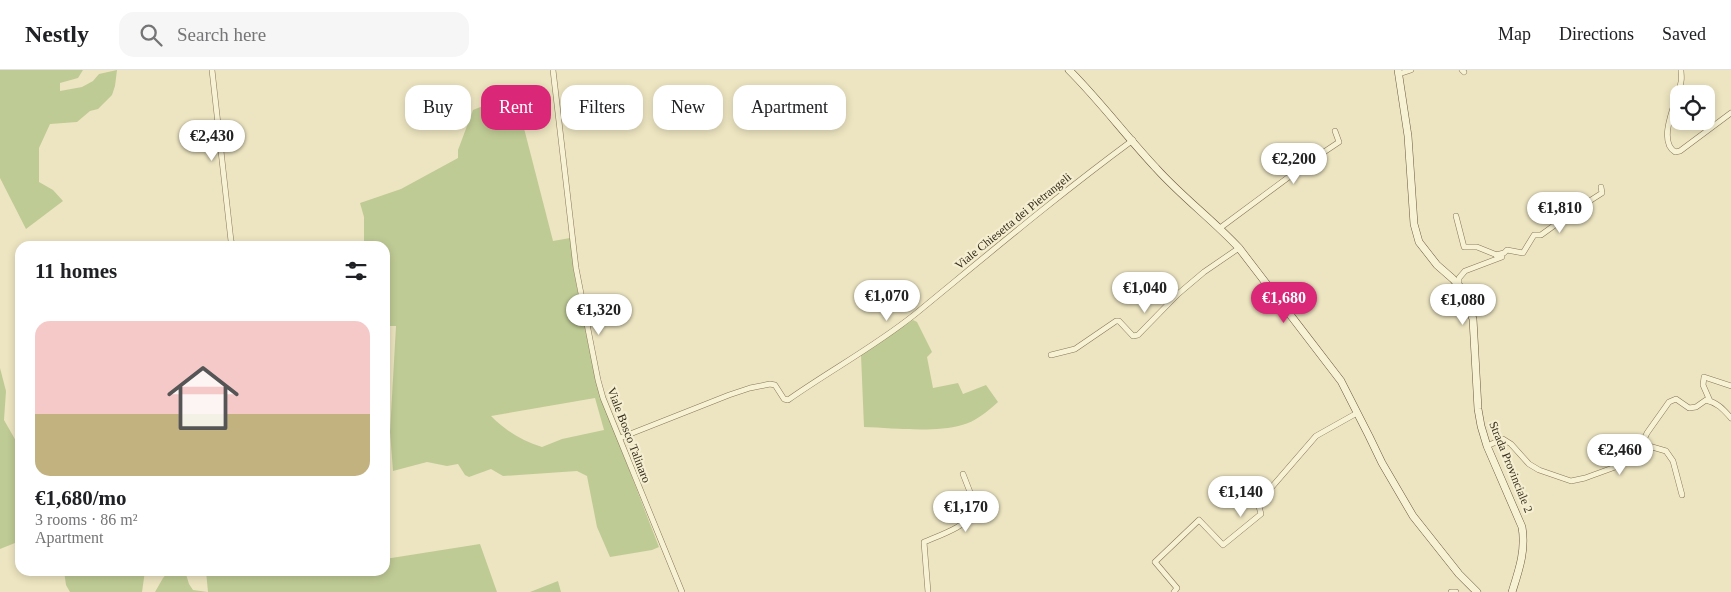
<!DOCTYPE html>
<html lang="en">
<head>
<meta charset="utf-8">
<style>
  :root { --surface:#fff; --page:#f6f6f6; --text:#202124; --muted:#757577; --line:#e0e0e0; --accent:#db2777 }
  body { margin:0; font-family:Georgia,serif; background:var(--page); color:var(--text); height:100vh; display:flex; flex-direction:column; font-size:19px; white-space:nowrap }
  * { box-sizing:border-box; margin:0 }
  p { font-size:16px; color:var(--muted) }
  .icon { flex:none; width:28px; height:28px; fill:none; stroke:currentColor; stroke-width:2; stroke-linecap:round; stroke-linejoin:round }
  .map { position:relative; flex:1; overflow:hidden }
  .drawer { position:absolute; left:15px; top:171px; width:375px; height:335px; display:flex; flex-direction:column; background:var(--surface); border-radius:15px; box-shadow:0 2px 8px #0003 }
  .drawer>* { flex:none }
  .banner { position:absolute; left:405px; top:15px; width:475px; height:45px; display:flex; gap:10px }
  .tools { position:absolute; left:1670px; top:15px; display:grid; gap:10px }
  .tools a { display:grid; place-items:center; width:45px; height:45px; border-radius:10px; background:var(--surface); box-shadow:0 2px 8px #0003; font-size:25px }
  .price { position:absolute; translate:-50% -42px; padding:0 11px; border-radius:18px; background:#fff; color:#222; font-size:16px; line-height:32px; filter:drop-shadow(0 1px 2px #0008) }
  .price::after { content:''; position:absolute; left:50%; top:30px; width:15px; height:11px; margin-left:-8px; background:inherit; clip-path:polygon(0 0,100% 0,50% 100%) }
  .price.on { background:var(--accent); color:#fff }
  ul { padding:0; list-style:none }
  li { display:grid; align-content:center; gap:10px; height:265px; padding:0 20px }
  li span { display:grid; place-items:center; height:155px; border-radius:15px; color:#555 }
  li>.icon { margin-inline-start:auto }
  span .icon { width:90px; height:90px; fill:#fffc; stroke-width:1 }
  li b { font-size:21px }
  h2 { display:flex; justify-content:space-between; align-items:center; height:60px; padding:0 20px; font-size:21px }
  .pill { padding:0 18px; border-radius:15px; background:var(--surface); box-shadow:0 2px 8px #0003; font-size:18px; line-height:45px }
  .pill.on { background:var(--accent); color:#fff }
  header { display:flex; align-items:center; gap:30px; box-sizing:border-box; height:70px; padding:0 25px; background:var(--surface); border-bottom:1px solid var(--line) }
  header strong { font-size:24px }
  nav { display:flex; gap:28px; margin-inline-start:auto; font-size:18px }
  .search { width:350px; height:45px; background:var(--page); display:flex; align-items:center; gap:12px; box-sizing:border-box; padding:0 18px; border-radius:15px; color:var(--muted); font-size:19px }
  .map>svg:first-child { display:block }
</style>
</head>
<body>
<header>
<strong>Nestly</strong>
<div class="search"><svg class="icon" aria-label="search" viewBox="0 0 24 24"><circle cx="10" cy="10" r="6"/><path d="M15 15l6 6"/></svg>Search here</div>
<nav><a>Map</a><a>Directions</a><a>Saved</a></nav>
</header>
<div class="map">
<svg width="1731" height="522" viewBox="0 0 1731 522">
  <rect width="100%" height="100%" fill="#ede5c1"/>
  <g fill="#bfcb95" fill-rule="evenodd">
    <polygon points="0,0 83,0 78,8 60,13 60,21 82,17 93,11 99,4 117,0 115,16 112,25 98,39 90,41 77,52 50,54 39,78 39,112 53,120 63,131 26,159 0,108"/>
    <path d="M505,27L518,35L553,171L570,168L574,203L590,283L601,327L659,477L652,480L610,487L597,457L587,406L577,401L503,406L491,399L469,407L465,405L458,394L447,396L427,392L393,401L390,362L396,256H385V176H364V147L360,133L401,119L458,88V80L473,40ZM595,328L604,360L562,369L542,377C522,371 506,361 491,346Z"/>
    <path d="M913,250L917,252L932,282L927,287L933,318L958,313L963,324L986,315L998,332C988,341 975,352 962,355C934,363 893,358 864,357L861,285Z"/>
    <polygon points="0,298 6,321 4,350 20,378 20,471 0,479"/>
    <polygon points="480,474 497,522 155,522 163,508 169,501 185,501 189,514 193,520 208,522 206,501 385,501 385,489"/>
    <polygon points="64,501 145,501 142,522 70,522 66,515"/>
    <polygon points="558,511 561,522 530,522"/>
  </g>
  <g fill="none" stroke-linecap="round" stroke-linejoin="round">
    <defs>
      <g id="street">
        <polyline points="212,0 231,171 234,176"/>
        <polyline points="553,0 576,198 598,310 603,328 682,522"/>
        <polyline points="1462,0 1464,2"/>
        <path d="M1681,0C1681,4 1682,8 1681,12C1678,29 1656,70 1675,82L1680,81L1731,43"/>
        <polyline points="1399,4 1411,0"/>
        <polyline points="1456,146 1464,177 1477,177 1502,187 1465,201 1459,208 1459,215"/>
        <polyline points="1220,158 1309,92 1339,72 1335,61"/>
        <polyline points="1496,185 1504,183 1507,180 1523,183 1534,165 1541,165 1577,139 1602,123 1601,117"/>
        <polyline points="1051,285 1075,279 1116,251 1119,251 1133,266 1138,265 1178,224 1204,202 1239,178"/>
        <polyline points="1710,331 1703,315 1704,307 1731,316"/>
        <path d="M620,368L729,325L750,318L770,314L775,315L784,329L788,330C829,301 874,277 914,245C986,186 1057,126 1133,70"/>
        <polyline points="1642,374 1666,381 1673,391 1682,425"/>
        <path d="M1487,376L1503,369L1511,374L1529,394L1539,400L1571,411L1585,408L1618,396L1642,374L1647,363L1669,332L1676,329L1689,338L1696,337L1706,330C1718,333 1723,339 1731,348"/>
        <path d="M928,522L924,472C943,464 965,457 977,440L963,404"/>
        <polyline points="1174,522 1177,518 1155,492 1199,450 1223,475 1261,444 1258,433 1316,366 1357,343"/>
        <polyline points="1451,522 1456,522"/>
      </g>
      <g id="secondary">
        <path d="M1069,0C1100,31 1126,66 1156,98C1182,127 1213,150 1239,178L1341,311L1369,366L1382,393L1413,446L1459,504L1477,522"/>
        <path d="M1398,0L1408,66L1414,154L1419,172L1437,195L1453,209L1461,218L1473,249L1478,339L1481,356L1487,376L1522,457C1526,480 1519,500 1512,522"/>
      </g>
    </defs>
    <use href="#street" stroke="#877659" stroke-width="6"/>
    <use href="#secondary" stroke="#68573c" stroke-width="8"/>
    <use href="#street" stroke="#f8f2d4" stroke-width="5"/>
    <use href="#secondary" stroke="#f8f2d4" stroke-width="7"/>
  </g>
  <g text-anchor="middle" dominant-baseline="central" stroke-width="4.5" stroke-linejoin="round" paint-order="stroke">
    <g font-size="12" fill="#362c1d" stroke="#f5eed0">
      <text transform="translate(1013 151) rotate(-39)">Viale Chiesetta dei Pietrangeli</text>
      <text transform="translate(629 365) rotate(69)">Viale Bosco Talinaro</text>
      <text transform="translate(1511 397) rotate(68)">Strada Provinciale 2</text>
    </g>
  </g>
</svg>
<div class="tools">
<a><svg class="icon" aria-label="locate" viewBox="0 0 24 24"><circle cx="12" cy="12" r="6"/><path d="M12 2v4M12 18v4M2 12h4M18 12h4"/></svg></a>
</div>
<b class="price" style="left:212px;top:92px">€2,430</b>
<b class="price" style="left:1294px;top:115px">€2,200</b>
<b class="price" style="left:1560px;top:164px">€1,810</b>
<b class="price" style="left:1145px;top:244px">€1,040</b>
<b class="price" style="left:887px;top:252px">€1,070</b>
<b class="price on" style="left:1284px;top:254px">€1,680</b>
<b class="price" style="left:1463px;top:256px">€1,080</b>
<b class="price" style="left:599px;top:266px">€1,320</b>
<b class="price" style="left:1620px;top:406px">€2,460</b>
<b class="price" style="left:1241px;top:448px">€1,140</b>
<b class="price" style="left:966px;top:463px">€1,170</b>
<div class="banner">
<a class="pill">Buy</a>
<a class="pill on">Rent</a>
<a class="pill">Filters</a>
<a class="pill">New</a>
<a class="pill">Apartment</a>
</div>
<section class="drawer">
<h2>11 homes<svg class="icon" aria-label="filters" viewBox="0 0 24 24"><path d="M4 7h16M4 17h16"/><circle cx="9" cy="7" r="2"/><circle cx="15" cy="17" r="2"/></svg></h2>
<ul>
<li><span style="background:linear-gradient(#f6c9c9 60%,#c2b280 0)"><svg class="icon" aria-label="home" viewBox="0 0 24 24"><path d="M3 11l9-7 9 7M6 9v11h12V9"/></svg></span><div><b>€1,680/mo</b><p>3 rooms · 86 m²</p><p>Apartment</p></div></li>
</ul>
</section>
</div>
</body>
</html>
